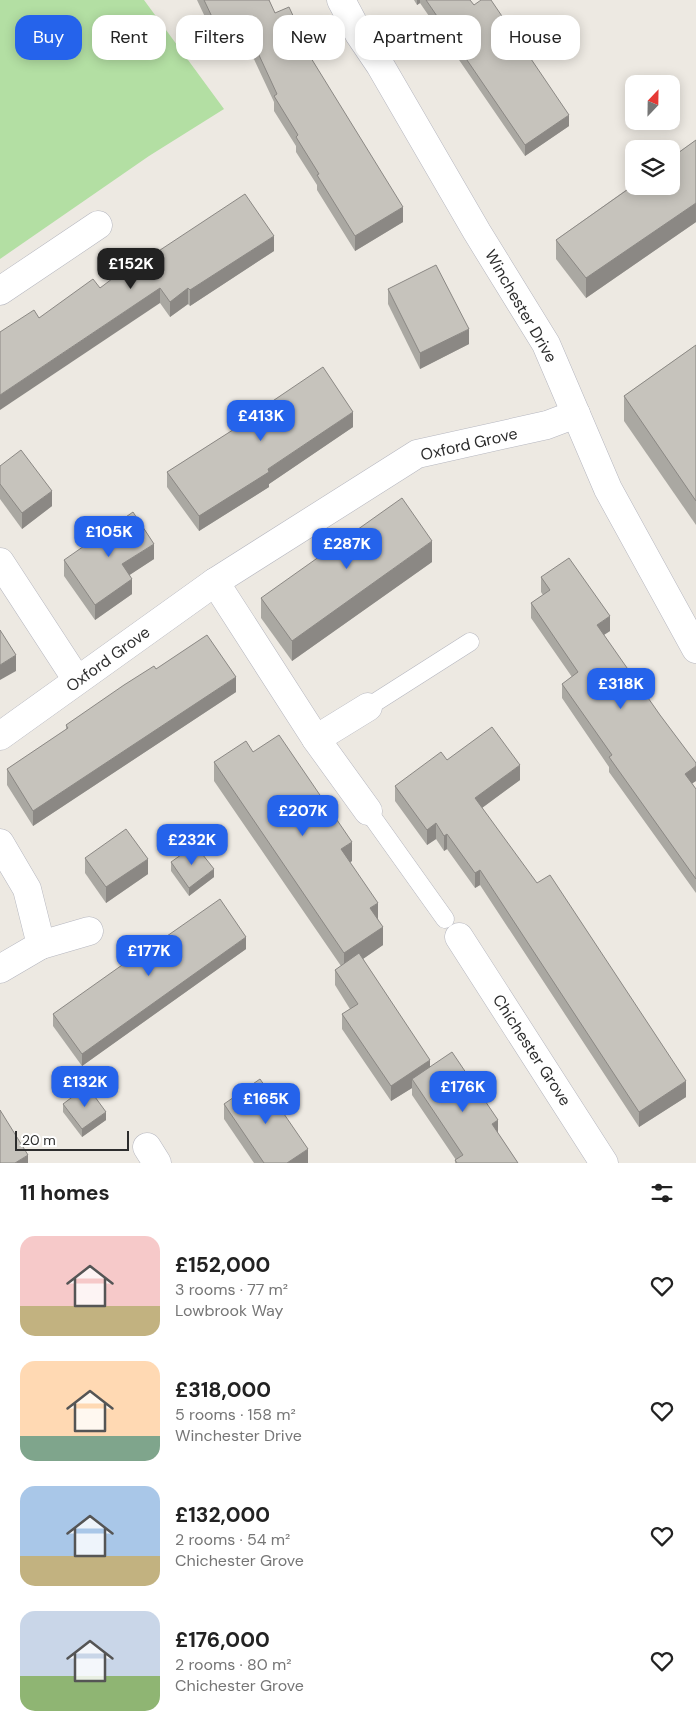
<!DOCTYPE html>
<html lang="en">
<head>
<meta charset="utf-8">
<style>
  :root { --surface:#fff; --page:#f2f2f2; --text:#222; --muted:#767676; --accent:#2563eb }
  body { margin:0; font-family:"DM Sans",sans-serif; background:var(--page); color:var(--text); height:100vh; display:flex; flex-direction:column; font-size:19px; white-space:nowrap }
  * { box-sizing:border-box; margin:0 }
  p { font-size:16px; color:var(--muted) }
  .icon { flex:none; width:28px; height:28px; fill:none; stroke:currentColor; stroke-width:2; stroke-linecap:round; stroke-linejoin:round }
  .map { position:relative; height:1163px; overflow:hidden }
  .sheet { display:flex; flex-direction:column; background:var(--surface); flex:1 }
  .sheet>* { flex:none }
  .guide { position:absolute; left:15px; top:15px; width:666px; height:45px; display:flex; gap:10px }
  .needle { width:32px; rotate:22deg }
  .tools { position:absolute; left:625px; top:75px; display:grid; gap:10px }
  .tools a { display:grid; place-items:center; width:55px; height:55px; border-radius:10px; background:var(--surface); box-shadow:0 2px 12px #0003; font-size:25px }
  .scale { position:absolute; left:15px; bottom:12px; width:114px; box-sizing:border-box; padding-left:5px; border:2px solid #2d2d2d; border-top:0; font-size:14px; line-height:18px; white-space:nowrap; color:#2d2d2d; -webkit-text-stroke:4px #fff; paint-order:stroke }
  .price { position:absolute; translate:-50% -42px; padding:0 11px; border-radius:10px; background:var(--accent); color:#fff; font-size:16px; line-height:32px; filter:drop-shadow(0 1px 2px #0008) }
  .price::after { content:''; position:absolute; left:50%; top:30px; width:15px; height:11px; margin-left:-8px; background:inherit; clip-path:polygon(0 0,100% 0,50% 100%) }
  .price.active { background:#222; color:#fff }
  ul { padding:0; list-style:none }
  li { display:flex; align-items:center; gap:15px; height:125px; padding:0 20px }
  li span { display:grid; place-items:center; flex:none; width:140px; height:100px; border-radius:15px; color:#555 }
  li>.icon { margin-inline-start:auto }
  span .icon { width:60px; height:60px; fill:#fffc; stroke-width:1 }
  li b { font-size:21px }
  h2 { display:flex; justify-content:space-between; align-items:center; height:60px; padding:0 20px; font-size:21px }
  .pill { padding:0 18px; border-radius:15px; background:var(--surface); box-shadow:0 2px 12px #0003; font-size:18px; line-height:45px }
  .pill.active { background:var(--accent); color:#fff }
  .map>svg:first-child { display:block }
</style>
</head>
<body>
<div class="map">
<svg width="696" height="1163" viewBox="0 0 696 1163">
  <rect width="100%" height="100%" fill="#ede9e2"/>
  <polygon fill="#b3dfa3" points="0,0 144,0 224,109 149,156 0,259"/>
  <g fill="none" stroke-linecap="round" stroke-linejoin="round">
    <defs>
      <g id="service">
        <polyline points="368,707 470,642"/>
        <polyline points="368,811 445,919"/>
      </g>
      <g id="minor">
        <polyline points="341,0 359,34 380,65 477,232 546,344 608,489 696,649"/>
        <polyline points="0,291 98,225"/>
        <polyline points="0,562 77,680"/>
        <polyline points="215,582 316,739 368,811"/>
        <polyline points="0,736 215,582 417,454 547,425 576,414"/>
        <polyline points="316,739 368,707"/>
        <polyline points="0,843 27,889 41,945 0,969"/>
        <polyline points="459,937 604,1163"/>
        <polyline points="41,945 89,931"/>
        <polyline points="147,1147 157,1163"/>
      </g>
    </defs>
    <use href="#service" stroke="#b5b6bf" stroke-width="19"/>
    <use href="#minor" stroke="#b5b6bf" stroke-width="29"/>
    <use href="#service" stroke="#fff" stroke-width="18"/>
    <use href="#minor" stroke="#fff" stroke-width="28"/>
  </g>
  <g fill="#aaa8a2">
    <polygon points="197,0 269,0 275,13 302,43 403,222 355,251 317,190 317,185 296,152 296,146 274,111 274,102 246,42 222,53"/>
    <polygon points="414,0 470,0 569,126 525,156 420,3 417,5"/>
    <polygon points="696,140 696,222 586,298 556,259 556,240"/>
    <polygon points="274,251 190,306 188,304 170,317 160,303 39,318 100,288 148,258"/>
    <polygon points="388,289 469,344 420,369 388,304"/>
    <polygon points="696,345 696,525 624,421 624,396"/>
    <polygon points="249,417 353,427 269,484 269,487 199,531 167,487 167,472 249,420"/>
    <polygon points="0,466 52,506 22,529 0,499"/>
    <polygon points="154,559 129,575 132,594 95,620 64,576 64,560"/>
    <polygon points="432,562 292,661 261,618 261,598"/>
    <polygon points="541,577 610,631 604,635 696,781 692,783 696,789 696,893 609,772 609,767 562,698 562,684 572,677 531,618 531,603 543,595 541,592"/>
    <polygon points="156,669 236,692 33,826 7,785 7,769 66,730 66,725"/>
    <polygon points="253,752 352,861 350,862 378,919 383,945 363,959 430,1067 498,1133 518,1163 455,1163 455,1160 456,1160 412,1095 412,1088 391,1101 342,1029 342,1014 350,1009 335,985 335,970 341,966 214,781 214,762"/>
    <polygon points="447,760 520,780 482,808 686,1097 639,1127 480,885 475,888 447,849 444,851 436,839 427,845 395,801 395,786"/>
    <polygon points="85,858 148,874 106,903 85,873"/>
    <polygon points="171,862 214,877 189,896 171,871"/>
    <polygon points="157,943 246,949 82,1066 53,1026 53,1014"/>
    <polygon points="63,1104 106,1120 82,1137 63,1112"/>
    <polygon points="224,1104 308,1163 254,1163 224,1119"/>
  </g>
  <g fill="#8b8884">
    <polygon points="417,0 420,0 420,3 417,5"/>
    <polygon points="246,27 246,42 222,53 222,38"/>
    <polygon points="302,35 302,50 298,37"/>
    <polygon points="569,115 569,126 525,156 525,145"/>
    <polygon points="696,203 696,222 586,298 586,278"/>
    <polygon points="403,207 403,222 355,251 355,236"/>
    <polygon points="274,236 274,251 190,306 190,290"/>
    <polygon points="160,288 160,303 0,410 0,395"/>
    <polygon points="188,288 188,304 170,317 170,302"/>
    <polygon points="469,329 469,344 420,369 420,353"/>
    <polygon points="353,412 353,427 269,484 269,487 199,531 199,516"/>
    <polygon points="52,491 52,506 22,529 22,513"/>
    <polygon points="432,541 432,562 292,661 292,641"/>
    <polygon points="154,544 154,559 122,580 122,564"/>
    <polygon points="132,579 132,594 95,620 95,605"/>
    <polygon points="610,616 610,631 597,639 597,625"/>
    <polygon points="16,655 16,671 0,680 0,665"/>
    <polygon points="236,677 236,692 33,826 33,811"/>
    <polygon points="520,765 520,780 475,813 475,798"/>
    <polygon points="696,766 696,781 685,788 685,774"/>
    <polygon points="436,823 436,839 427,845 427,830"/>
    <polygon points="447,834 447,849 444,851 444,836"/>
    <polygon points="352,842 352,861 341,868 341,849"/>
    <polygon points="148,859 148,874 106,903 106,887"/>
    <polygon points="214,869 214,877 189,896 189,888"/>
    <polygon points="480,870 480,885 475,888 475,873"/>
    <polygon points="378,903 378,922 370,908"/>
    <polygon points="383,927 383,945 344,972 344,953"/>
    <polygon points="246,937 246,949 82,1066 82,1054"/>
    <polygon points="430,1060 430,1075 412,1079 412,1088 391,1101 391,1086"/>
    <polygon points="686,1081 686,1097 639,1127 639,1112"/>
    <polygon points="106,1112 106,1120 82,1137 82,1129"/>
    <polygon points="498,1120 498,1135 492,1124"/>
    <polygon points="308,1149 308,1163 287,1163"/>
    <polygon points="28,1155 28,1163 15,1163"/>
  </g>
  <g fill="#c6c3bc" stroke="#8b8884">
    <polygon points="204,0 269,0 275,13 289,7 302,35 298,37 403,207 355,236 317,175 319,174 296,137 298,135 274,96 277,94 246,27 222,38"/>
    <polygon points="426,0 470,0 474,5 481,0 491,0 569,115 525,145"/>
    <polygon points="696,140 696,203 586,278 556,240 634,185 634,186 671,186 671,158"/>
    <polygon points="245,194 274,236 190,290 188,288 170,302 160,288 0,395 0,332 34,310 39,318 93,279 100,288 145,254 148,258"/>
    <polygon points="436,265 469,329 420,353 388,289"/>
    <polygon points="696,345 696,501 624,396"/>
    <polygon points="323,367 353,412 268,469 269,472 199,516 167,472 250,419 249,417"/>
    <polygon points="21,450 52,491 22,513 0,484 0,466"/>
    <polygon points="402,498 432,541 292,641 261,598"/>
    <polygon points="133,512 154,544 122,564 132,579 95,605 64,560"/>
    <polygon points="569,558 610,616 597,625 660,715 696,763 696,766 685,774 696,789 696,879 609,757 612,755 562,684 578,672 531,603 550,590 541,577"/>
    <polygon points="0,630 16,655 0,665"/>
    <polygon points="207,635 236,677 33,811 7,769 68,728 66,725 124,685 154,666 156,669"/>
    <polygon points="492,727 520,765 475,798 537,883 550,875 686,1081 639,1112 480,870 475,873 447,834 444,836 436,823 427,830 395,786 441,752 447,760"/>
    <polygon points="279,735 352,842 341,849 378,903 370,908 383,927 344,953 214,762 246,741 253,752"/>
    <polygon points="126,829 148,859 106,887 85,858"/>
    <polygon points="195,845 214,869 189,888 171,862"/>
    <polygon points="220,899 246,937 82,1054 53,1014 156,941 157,943"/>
    <polygon points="359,953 430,1060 391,1086 342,1014 358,1004 335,970"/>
    <polygon points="452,1052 498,1120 492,1124 518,1163 457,1163 455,1160 463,1155 412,1079"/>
    <polygon points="260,1079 308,1149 287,1163 264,1163 224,1104"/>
    <polygon points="87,1086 106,1112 82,1129 63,1104"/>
    <polygon points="0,1110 28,1155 15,1163 0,1163"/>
  </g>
  <g text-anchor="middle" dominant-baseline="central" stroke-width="4.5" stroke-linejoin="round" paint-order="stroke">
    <g font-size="16" fill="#2d2d2d" stroke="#fff">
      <text transform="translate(521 306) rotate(60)">Winchester Drive</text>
      <text transform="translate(469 444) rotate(-13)">Oxford Grove</text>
      <text transform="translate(108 659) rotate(-36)">Oxford Grove</text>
      <text transform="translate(532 1050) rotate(57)">Chichester Grove</text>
    </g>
  </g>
</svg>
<div class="tools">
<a><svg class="needle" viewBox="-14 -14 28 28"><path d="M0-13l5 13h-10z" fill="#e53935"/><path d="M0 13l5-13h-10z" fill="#767676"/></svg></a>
<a><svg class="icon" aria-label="layers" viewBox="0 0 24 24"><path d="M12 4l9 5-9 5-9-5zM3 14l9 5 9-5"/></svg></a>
</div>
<div class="scale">20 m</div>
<b class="price active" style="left:131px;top:290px">£152K</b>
<b class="price" style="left:261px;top:442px">£413K</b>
<b class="price" style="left:109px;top:558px">£105K</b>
<b class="price" style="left:347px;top:570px">£287K</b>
<b class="price" style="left:621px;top:710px">£318K</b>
<b class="price" style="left:303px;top:837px">£207K</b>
<b class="price" style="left:192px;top:866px">£232K</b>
<b class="price" style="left:149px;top:977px">£177K</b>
<b class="price" style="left:85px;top:1108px">£132K</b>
<b class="price" style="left:463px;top:1113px">£176K</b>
<b class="price" style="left:266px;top:1125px">£165K</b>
<div class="guide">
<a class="pill active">Buy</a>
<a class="pill">Rent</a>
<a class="pill">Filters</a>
<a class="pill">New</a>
<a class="pill">Apartment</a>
<a class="pill">House</a>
</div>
</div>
<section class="sheet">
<h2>11 homes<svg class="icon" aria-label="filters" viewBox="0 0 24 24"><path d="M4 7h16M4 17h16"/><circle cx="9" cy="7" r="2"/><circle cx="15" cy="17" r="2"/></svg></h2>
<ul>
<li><span style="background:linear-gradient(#f6c9c9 70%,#c2b280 0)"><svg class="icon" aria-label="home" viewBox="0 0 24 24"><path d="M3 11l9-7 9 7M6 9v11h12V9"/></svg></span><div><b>£152,000</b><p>3 rooms · 77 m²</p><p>Lowbrook Way</p></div><svg class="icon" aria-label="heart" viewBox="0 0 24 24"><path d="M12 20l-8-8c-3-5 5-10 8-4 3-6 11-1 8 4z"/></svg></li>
<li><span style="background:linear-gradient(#ffd9b3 75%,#7fa58c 0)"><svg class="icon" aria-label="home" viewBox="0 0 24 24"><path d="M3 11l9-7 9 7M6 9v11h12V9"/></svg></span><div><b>£318,000</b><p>5 rooms · 158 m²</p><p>Winchester Drive</p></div><svg class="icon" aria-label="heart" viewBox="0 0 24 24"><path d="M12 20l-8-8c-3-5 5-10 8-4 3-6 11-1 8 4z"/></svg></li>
<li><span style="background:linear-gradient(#a9c7e8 70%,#c2b280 0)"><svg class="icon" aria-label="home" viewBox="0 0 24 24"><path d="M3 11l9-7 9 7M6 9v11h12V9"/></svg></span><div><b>£132,000</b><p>2 rooms · 54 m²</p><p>Chichester Grove</p></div><svg class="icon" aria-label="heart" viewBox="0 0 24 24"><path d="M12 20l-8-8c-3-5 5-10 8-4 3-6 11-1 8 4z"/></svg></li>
<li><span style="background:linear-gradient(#c9d6e8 65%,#8fb573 0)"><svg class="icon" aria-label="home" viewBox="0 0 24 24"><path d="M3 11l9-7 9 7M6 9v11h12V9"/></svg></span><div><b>£176,000</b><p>2 rooms · 80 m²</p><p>Chichester Grove</p></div><svg class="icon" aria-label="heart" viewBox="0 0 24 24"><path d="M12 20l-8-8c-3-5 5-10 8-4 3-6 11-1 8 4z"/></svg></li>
</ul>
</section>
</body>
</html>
